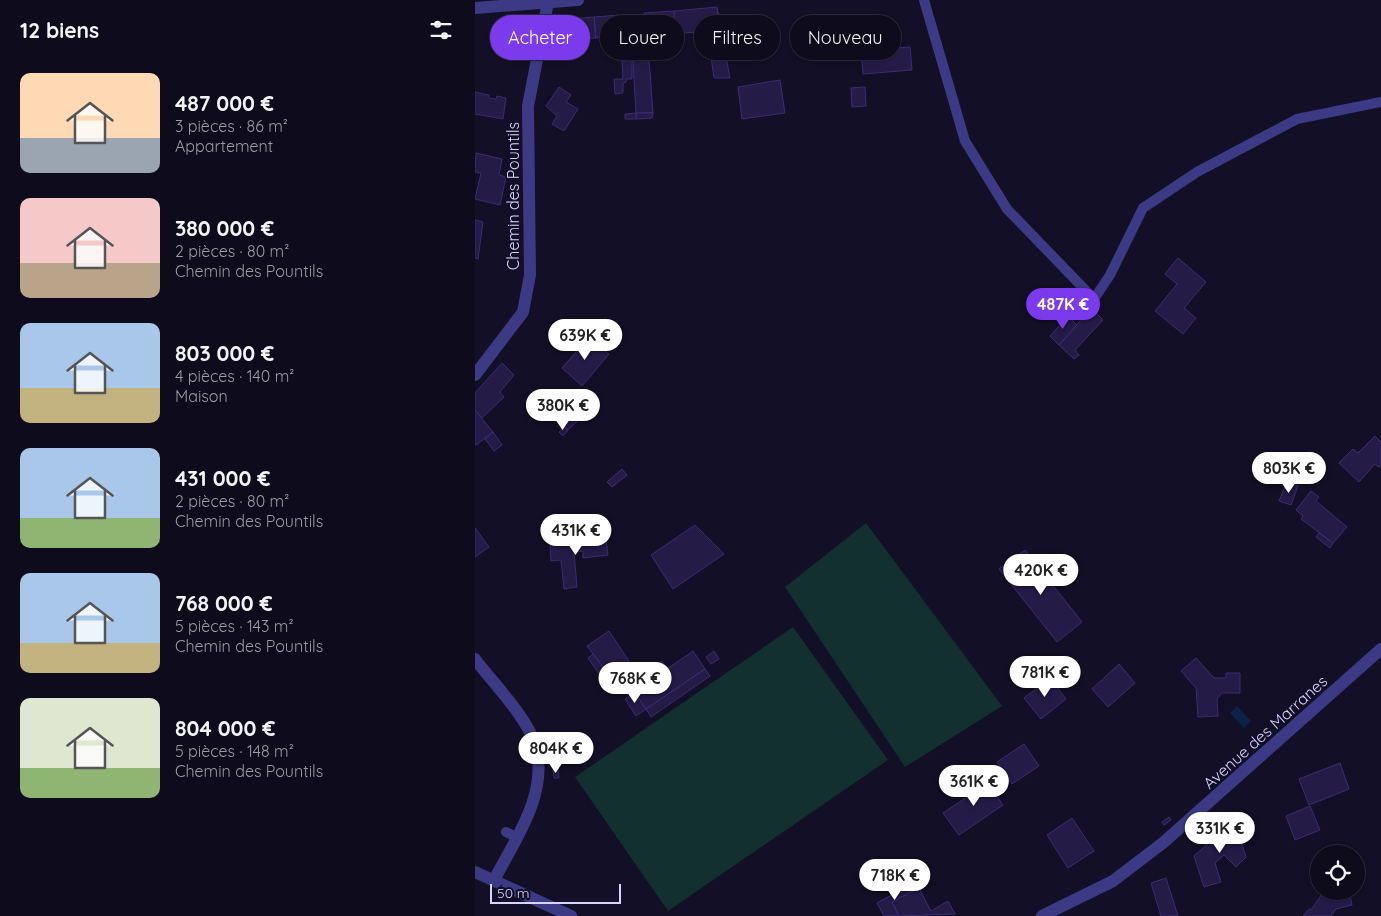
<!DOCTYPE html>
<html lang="fr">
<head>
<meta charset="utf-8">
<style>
  :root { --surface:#0e0b1c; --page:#1c1929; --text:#f1f3f6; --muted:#9b9ba3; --line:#2e2b3b; --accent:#7c3aed }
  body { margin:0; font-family:Quicksand,sans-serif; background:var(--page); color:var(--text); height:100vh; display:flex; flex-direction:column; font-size:19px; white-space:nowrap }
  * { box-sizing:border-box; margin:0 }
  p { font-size:16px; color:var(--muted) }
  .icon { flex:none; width:28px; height:28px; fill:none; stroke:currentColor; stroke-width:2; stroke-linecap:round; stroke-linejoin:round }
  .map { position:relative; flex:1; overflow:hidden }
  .details { display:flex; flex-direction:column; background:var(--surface); width:475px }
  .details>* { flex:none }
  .guide { position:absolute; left:15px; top:15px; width:475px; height:45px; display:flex; gap:10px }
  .buttons { position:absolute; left:835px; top:845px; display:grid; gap:10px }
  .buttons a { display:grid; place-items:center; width:55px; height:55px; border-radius:50%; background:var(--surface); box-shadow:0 1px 4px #0004,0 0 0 1px var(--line); font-size:25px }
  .scale { position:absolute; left:15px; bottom:12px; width:131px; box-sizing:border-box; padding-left:5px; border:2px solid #d9d4ff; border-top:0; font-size:14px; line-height:18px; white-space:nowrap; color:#d9d4ff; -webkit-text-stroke:4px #130f26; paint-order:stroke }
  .price { position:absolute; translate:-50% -42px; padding:0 11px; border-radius:18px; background:#fff; color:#222; font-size:16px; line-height:32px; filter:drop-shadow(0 1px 2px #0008) }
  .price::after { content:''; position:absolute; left:50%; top:30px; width:15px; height:11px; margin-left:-8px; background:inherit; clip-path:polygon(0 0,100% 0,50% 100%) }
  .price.active { background:var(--accent); color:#fff }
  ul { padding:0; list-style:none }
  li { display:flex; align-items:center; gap:15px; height:125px; padding:0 20px }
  li span { display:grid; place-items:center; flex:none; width:140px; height:100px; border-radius:10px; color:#555 }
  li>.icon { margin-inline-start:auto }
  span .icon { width:60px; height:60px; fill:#fffc; stroke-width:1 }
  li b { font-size:21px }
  h2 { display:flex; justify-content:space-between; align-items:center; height:60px; padding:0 20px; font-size:21px }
  .chip { padding:0 18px; border-radius:22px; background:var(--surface); box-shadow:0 1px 4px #0004,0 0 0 1px var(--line); font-size:18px; line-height:45px }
  .chip.active { background:var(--accent); color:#fff }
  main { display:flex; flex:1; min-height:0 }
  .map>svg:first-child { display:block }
</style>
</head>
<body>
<main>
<section class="details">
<h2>12 biens<svg class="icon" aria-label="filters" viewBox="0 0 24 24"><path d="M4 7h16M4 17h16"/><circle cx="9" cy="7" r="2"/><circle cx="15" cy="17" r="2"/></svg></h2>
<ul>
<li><span style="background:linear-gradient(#ffd9b3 65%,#9aa5b1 0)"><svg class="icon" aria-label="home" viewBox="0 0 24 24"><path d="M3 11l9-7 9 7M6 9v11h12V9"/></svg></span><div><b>487 000 €</b><p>3 pièces · 86 m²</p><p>Appartement</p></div></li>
<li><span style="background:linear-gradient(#f6c9c9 65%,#b9a48a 0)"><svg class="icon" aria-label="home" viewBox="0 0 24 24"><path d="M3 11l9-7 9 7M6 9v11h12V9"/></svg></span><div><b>380 000 €</b><p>2 pièces · 80 m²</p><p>Chemin des Pountils</p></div></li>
<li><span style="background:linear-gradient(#a9c7e8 65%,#c2b280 0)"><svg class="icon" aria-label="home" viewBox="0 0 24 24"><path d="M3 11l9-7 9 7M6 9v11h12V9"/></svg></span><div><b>803 000 €</b><p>4 pièces · 140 m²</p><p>Maison</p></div></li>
<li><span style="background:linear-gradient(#a9c7e8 70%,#8fb573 0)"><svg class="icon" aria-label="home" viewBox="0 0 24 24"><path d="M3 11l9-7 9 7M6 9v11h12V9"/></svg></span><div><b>431 000 €</b><p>2 pièces · 80 m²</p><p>Chemin des Pountils</p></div></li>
<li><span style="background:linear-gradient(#a9c7e8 70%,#c2b280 0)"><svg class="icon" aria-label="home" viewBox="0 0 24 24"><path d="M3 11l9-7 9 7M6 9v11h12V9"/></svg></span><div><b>768 000 €</b><p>5 pièces · 143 m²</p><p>Chemin des Pountils</p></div></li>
<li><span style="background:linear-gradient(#dfe7d0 70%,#8fb573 0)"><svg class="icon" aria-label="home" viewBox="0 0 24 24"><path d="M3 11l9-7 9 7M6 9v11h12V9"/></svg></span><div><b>804 000 €</b><p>5 pièces · 148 m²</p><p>Chemin des Pountils</p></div></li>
</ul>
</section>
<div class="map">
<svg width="906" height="916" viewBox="0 0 906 916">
  <rect width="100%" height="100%" fill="#130f26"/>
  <g fill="#12302f">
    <polygon points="391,523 527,706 430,767 310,587"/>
    <polygon points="318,627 413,760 193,911 100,777"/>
  </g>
  <polygon fill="#0c2248" points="762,706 776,721 769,728 755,713"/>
  <g fill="#241b47" stroke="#3b2d73">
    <polygon points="242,7 245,23 233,24 234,31 209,33 209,35 199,36 199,11"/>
    <polygon points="199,11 199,33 173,35 173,23 170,23 169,13"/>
    <polygon points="144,15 146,47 134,47 133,37 121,38 119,17"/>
    <polygon points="119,17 121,38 95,40 95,50 79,50 86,20"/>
    <polygon points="248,41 255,78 239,78 234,43"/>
    <polygon points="154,47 157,47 157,79 151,79 151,82 148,83 148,93 140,94 139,79 148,79 147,61 155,61"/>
    <polygon points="157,47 166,47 167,60 157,61"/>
    <polygon points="435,47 437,70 388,74 386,51"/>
    <polygon points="174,59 178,113 161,113 158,61"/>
    <polygon points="305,80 310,113 267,119 263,87"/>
    <polygon points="84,87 96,95 91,102 103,109 89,131 77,124 82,116 71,106"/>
    <polygon points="390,87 391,106 377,107 376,88"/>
    <polygon points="0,92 14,95 14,98 21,99 22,96 31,98 28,119 0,114"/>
    <polygon points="161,113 178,113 177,118 161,119"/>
    <polygon points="161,113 161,119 150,119 150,114"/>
    <polygon points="1,153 27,159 24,175 31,177 25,205 0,199 6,173 0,172"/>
    <polygon points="0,220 8,222 3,259 0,258"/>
    <polygon points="703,258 731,282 709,308 721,318 708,334 680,311 702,284 690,274"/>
    <polygon points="616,308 628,320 600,350 604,355 599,359 584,345"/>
    <polygon points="593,316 602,325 584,345 575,336"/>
    <polygon points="114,337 134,354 107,386 87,368"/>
    <polygon points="27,363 39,375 25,392 29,397 7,418 0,410 0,393"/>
    <polygon points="97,404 108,416 93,430 83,420"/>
    <polygon points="0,410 18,432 1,445 0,443"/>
    <polygon points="89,427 93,430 88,436 84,432"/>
    <polygon points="18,432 27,445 19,451 10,439"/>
    <polygon points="900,436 906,442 906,464 904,467 900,464 884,482 864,463 878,449 883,453"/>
    <polygon points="147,469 152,475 137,487 132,482"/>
    <polygon points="812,482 823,486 816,505 804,501"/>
    <polygon points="836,491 844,497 841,501 872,527 858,543 826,519 828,516 821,510"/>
    <polygon points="220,525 249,554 198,589 176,555"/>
    <polygon points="0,528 14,547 0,557"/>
    <polygon points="844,533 858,543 855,548 841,537"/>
    <polygon points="131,535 131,540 119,540 119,536"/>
    <polygon points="119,536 119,540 131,540 133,555 108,558 108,551 99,552 102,587 89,589 86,560 76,561 75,543 108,542 107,537"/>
    <polygon points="107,537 108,542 96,543 96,538"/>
    <polygon points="550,550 607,622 582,642 524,569"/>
    <polygon points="134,631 154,661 133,674 112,646"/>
    <polygon points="218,651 230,669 171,709 161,695 163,693 157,682 169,673 175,681 184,675 178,668 187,661 192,669"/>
    <polygon points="239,651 244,659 236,664 231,657"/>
    <polygon points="118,654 133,674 127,678 113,658"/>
    <polygon points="721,658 739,678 751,678 751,673 765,673 765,693 747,693 742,699 743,716 723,717 721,688 706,671"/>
    <polygon points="644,664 660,683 633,707 617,689"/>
    <polygon points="230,669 235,676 176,717 171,709"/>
    <polygon points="575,678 591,699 566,719 549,698"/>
    <polygon points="162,690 163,693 161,695 171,709 161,716 150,699"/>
    <polygon points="549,744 564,766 537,784 522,762"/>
    <polygon points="865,763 874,789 834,805 824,779"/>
    <polygon points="78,770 83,770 84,778 79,778"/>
    <polygon points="508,776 528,805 484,835 468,813 501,791 497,783"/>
    <polygon points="835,806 845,830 820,840 811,816"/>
    <polygon points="694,817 696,820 689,825 687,822"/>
    <polygon points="597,818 619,851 593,868 572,835"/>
    <polygon points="759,820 771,857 761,867 749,855 740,863 746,882 729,887 719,856"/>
    <polygon points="691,878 703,916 686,916 676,883"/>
    <polygon points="440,882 444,888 417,902 424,916 409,916 402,903"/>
    <polygon points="444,888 456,911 473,901 480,914 424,916 417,902"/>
    <polygon points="849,891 874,891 877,905 861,909 856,916 828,916 834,909 836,910"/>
  </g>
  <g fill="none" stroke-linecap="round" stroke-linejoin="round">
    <g stroke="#3d3a85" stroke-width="10">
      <polyline points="449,0 490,141 532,209 619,299 635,275 668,208 722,172 822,119 906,102"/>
      <polyline points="31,832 41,837"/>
    </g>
    <g stroke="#3d3a85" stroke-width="12">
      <polyline points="0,375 48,312 55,275 53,106 73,2"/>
      <path d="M0,659C18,683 51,716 60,744C75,792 40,840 19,880"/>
    </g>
    <g stroke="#3d3a85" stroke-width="12">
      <polyline points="0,8 103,0"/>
      <polyline points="0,872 96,916"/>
      <polyline points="567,916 638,881 689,842 906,649"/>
    </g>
  </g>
  <g text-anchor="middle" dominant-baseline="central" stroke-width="4" stroke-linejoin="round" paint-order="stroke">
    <g font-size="16" fill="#d9d4ff" stroke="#130f26">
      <text transform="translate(38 196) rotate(-90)">Chemin des Pountils</text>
      <text transform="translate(790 732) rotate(-42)">Avenue des Marranes</text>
    </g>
  </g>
</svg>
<div class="buttons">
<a><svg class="icon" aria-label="locate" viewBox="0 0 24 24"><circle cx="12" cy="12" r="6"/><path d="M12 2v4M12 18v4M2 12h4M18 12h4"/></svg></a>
</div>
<div class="scale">50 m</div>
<b class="price active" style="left:588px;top:330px">487K €</b>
<b class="price" style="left:110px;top:361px">639K €</b>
<b class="price" style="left:88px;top:431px">380K €</b>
<b class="price" style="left:814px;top:494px">803K €</b>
<b class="price" style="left:101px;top:556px">431K €</b>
<b class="price" style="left:566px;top:596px">420K €</b>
<b class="price" style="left:570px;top:698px">781K €</b>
<b class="price" style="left:160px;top:704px">768K €</b>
<b class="price" style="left:81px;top:774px">804K €</b>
<b class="price" style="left:499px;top:807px">361K €</b>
<b class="price" style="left:745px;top:854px">331K €</b>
<b class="price" style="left:420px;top:901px">718K €</b>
<div class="guide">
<a class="chip active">Acheter</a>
<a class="chip">Louer</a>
<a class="chip">Filtres</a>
<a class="chip">Nouveau</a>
</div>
</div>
</main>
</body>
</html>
